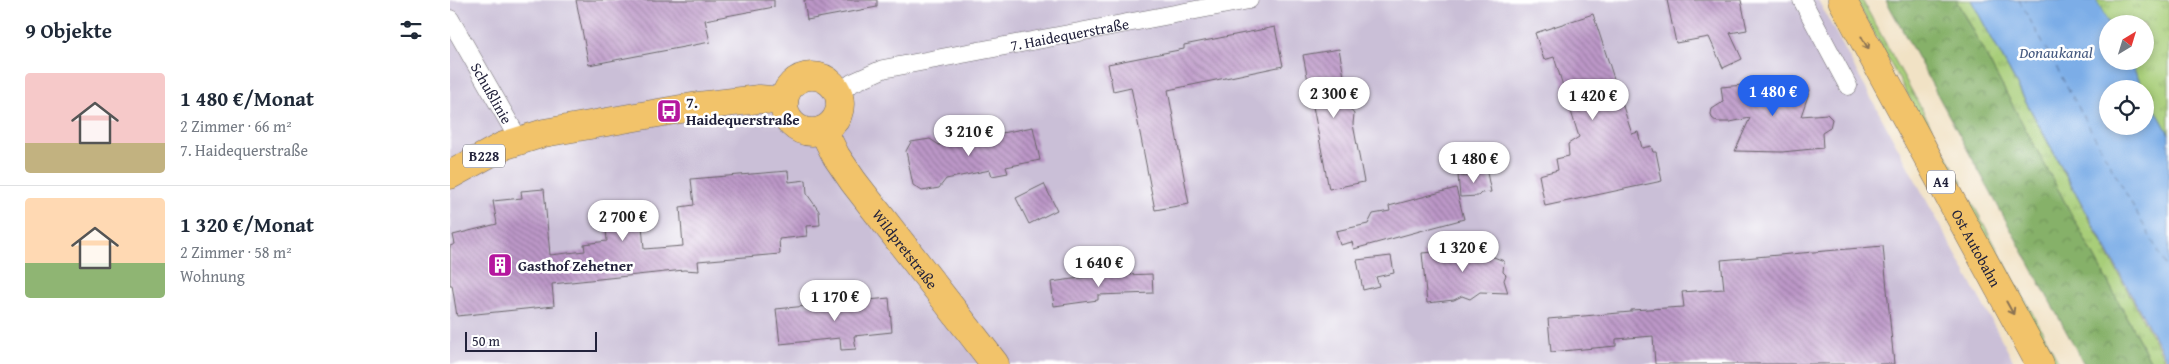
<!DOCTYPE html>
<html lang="de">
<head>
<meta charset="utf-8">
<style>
  :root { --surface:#fff; --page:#f2f2f3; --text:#1f2937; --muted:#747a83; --line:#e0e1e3; --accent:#2563eb }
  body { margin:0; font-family:"Gentium Book Plus",serif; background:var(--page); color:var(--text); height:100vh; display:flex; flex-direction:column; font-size:19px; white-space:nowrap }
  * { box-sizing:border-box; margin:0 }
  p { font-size:16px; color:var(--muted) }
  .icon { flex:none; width:28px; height:28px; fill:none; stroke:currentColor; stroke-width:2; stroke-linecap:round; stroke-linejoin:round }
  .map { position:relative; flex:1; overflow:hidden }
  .panel { display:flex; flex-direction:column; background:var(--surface); width:450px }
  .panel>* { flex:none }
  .needle { width:32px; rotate:38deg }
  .tools { position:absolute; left:1649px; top:15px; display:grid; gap:10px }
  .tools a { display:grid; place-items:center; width:55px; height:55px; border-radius:50%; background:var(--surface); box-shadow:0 2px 8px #0003; font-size:25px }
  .scale { position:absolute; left:15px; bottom:12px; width:132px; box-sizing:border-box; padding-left:5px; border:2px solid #22223b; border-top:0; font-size:14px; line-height:18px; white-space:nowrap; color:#22223b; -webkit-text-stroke:4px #fff; paint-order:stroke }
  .price { position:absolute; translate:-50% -42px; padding:0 11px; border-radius:18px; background:#fff; color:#222; font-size:16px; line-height:32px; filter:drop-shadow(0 1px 2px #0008) }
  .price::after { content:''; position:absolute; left:50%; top:30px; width:15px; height:11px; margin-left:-8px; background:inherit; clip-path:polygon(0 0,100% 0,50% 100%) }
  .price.active { background:var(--accent); color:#fff }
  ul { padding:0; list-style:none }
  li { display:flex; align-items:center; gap:15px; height:125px; padding:0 25px }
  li+li { border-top:1px solid var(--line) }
  li span { display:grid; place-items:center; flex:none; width:140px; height:100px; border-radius:5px; color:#555 }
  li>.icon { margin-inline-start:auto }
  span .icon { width:60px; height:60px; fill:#fffc; stroke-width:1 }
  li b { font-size:21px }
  h2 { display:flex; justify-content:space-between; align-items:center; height:60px; padding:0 25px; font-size:21px }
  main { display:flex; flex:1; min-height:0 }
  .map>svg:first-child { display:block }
</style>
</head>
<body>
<main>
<section class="panel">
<h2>9 Objekte<svg class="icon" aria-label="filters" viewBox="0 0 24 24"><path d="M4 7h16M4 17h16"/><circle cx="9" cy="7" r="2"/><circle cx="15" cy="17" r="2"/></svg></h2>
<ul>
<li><span style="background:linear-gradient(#f6c9c9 70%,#c2b280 0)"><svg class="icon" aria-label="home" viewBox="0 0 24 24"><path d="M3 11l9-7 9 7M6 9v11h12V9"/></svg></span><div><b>1 480 €/Monat</b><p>2 Zimmer · 66 m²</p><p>7. Haidequerstraße</p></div></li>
<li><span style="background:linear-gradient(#ffd9b3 65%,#8fb573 0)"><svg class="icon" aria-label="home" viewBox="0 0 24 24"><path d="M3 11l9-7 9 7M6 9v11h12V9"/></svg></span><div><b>1 320 €/Monat</b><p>2 Zimmer · 58 m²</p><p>Wohnung</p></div></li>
</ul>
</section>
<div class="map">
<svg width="1719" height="364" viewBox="0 0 1719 364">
  <defs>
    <pattern id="grass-tufts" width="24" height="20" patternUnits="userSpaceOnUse" patternTransform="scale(1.25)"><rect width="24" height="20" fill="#a8ce79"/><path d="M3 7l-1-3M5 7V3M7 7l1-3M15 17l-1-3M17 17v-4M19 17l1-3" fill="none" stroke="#90b16a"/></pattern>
    <pattern id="forest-crowns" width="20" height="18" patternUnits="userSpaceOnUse" patternTransform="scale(1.25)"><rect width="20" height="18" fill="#86b169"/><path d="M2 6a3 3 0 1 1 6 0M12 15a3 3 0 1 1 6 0" fill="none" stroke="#6d9058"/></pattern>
    <pattern id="building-back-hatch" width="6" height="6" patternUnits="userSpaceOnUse" patternTransform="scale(1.25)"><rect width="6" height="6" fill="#bc97c7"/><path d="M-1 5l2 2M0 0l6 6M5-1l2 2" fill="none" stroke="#987ba3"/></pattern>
  </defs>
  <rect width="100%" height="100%" fill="#fff"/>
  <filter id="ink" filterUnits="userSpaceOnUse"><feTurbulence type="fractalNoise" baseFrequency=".02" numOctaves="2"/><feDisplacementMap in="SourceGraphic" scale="10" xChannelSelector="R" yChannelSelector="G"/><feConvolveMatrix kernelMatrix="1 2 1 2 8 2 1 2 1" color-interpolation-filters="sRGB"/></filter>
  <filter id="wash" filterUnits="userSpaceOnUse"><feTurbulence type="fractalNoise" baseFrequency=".0096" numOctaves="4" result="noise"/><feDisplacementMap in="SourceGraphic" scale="20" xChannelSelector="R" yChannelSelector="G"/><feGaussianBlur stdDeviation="1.12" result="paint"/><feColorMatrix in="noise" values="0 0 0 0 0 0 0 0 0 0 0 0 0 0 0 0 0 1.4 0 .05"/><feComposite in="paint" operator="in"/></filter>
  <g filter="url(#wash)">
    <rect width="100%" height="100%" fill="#f1e2c5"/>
    <polygon fill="#cabfd7" points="0,0 1368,0 1565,364 0,364"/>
    <g fill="url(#grass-tufts)" stroke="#65785a">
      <polygon points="1406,0 1412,0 1512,183 1511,188 1518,195 1610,364 1604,364"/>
      <polygon points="1506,0 1521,0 1717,364 1702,364"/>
      <polygon points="1646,0 1719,0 1719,134 1679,61 1695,61 1695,24 1659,24"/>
    </g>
    <polygon fill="url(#forest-crowns)" stroke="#546a52" points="1436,0 1506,0 1702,364 1634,364"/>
    <polygon fill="#7bade7" stroke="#4e6891" points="1521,0 1646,0 1659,24 1658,61 1679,61 1694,89 1658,89 1658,126 1695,126 1695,90 1719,134 1719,364"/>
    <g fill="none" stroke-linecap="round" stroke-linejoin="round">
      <polyline stroke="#465a80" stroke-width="1" stroke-dasharray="6 5" stroke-linecap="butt" points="1569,0 1719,271"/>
    </g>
    <g id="blocks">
      <g fill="url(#building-back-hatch)">
        <polygon points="126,0 324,0 324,7 255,20 260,42 139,65"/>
        <polygon points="354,0 427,0 427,7 357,20"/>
        <polygon points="1217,0 1291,0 1297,30 1280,33 1292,59 1273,68 1259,37 1226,43"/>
        <polygon points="1143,14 1182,134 1188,132 1192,148 1201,146 1203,152 1206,152 1212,181 1095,206 1089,175 1108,170 1106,159 1119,156 1118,144 1129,137 1104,57 1094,60 1085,33"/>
        <polygon points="825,27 833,66 718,90 739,204 705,210 681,87 663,91 658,64 734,49 734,45"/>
        <polygon points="889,49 900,109 904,114 903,124 914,182 879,189 853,55"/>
        <polygon points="1338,81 1354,83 1360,90 1351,116 1377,114 1382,119 1380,128 1372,133 1373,148 1332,152 1285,151 1300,118 1280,122 1267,122 1262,118 1261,114 1262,109 1273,102 1271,87"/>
        <polygon points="583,127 590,160 556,167 558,173 542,176 540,170 496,179 489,188 472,191 463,185 456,151 461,142 480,139 489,145"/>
        <polygon points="1036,168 1041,192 1031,193 1028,196 1010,197 1008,175 1016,177 1022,173 1027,174"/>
        <polygon points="338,171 339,182 356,180 357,194 369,211 370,225 356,226 357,236 329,239 330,254 248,261 249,271 234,270 102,284 104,306 7,316 2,285 0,285 0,246 5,244 3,235 47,224 43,201 72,198 71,191 94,189 100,255 135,251 134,244 157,241 155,216 174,214 191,213 194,249 233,246 230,207 244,205 241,179"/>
        <polygon points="594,184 607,210 579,224 566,198"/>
        <polygon points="1006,188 1014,219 904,249 902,242 890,245 886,231 918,224 923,214 940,211 939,206"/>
        <polygon points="1039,238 1041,256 1054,261 1053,272 1056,275 1054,280 1058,293 1030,292 1020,299 1012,296 1004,300 977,303 972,253 1019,249 1019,240"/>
        <polygon points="1433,246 1444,364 1205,364 1203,336 1166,339 1166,346 1101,352 1098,319 1181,312 1181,310 1234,307 1232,292 1274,289 1271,260"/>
        <polygon points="941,256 944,273 926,277 929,286 913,290 907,260"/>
        <polygon points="702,274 703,293 648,295 648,300 604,306 601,282 645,276"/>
        <polygon points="439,298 442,332 404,336 406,349 391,350 390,338 330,344 326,309"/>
      </g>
    </g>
  </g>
  <g filter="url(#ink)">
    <use href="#blocks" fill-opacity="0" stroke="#6a656b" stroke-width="1"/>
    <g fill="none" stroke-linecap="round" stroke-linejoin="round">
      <defs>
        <g id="street">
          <polyline points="1352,0 1398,86"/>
          <path id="s1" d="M0,19L69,140"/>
          <path id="s2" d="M388,93L402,83L433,69L799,0"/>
        </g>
        <g id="primary">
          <circle cx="362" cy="104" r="28"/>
          <path id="s3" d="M373,130L386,156L403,181L545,364"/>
          <polyline points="0,175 53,146 94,133 248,106 309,99 334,101"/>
        </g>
        <g id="highway">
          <path id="s4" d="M1392,0L1590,364"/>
        </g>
      </defs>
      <use href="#street" stroke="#6a656b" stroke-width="19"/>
      <use href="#primary" stroke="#6a656b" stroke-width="29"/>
      <use href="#highway" stroke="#6a656b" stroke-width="29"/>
      <use href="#street" stroke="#fff" stroke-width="18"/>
      <use href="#primary" stroke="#f2c36a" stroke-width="28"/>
      <use href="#highway" stroke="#f2c36a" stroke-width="28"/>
    </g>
    <defs><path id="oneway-shaft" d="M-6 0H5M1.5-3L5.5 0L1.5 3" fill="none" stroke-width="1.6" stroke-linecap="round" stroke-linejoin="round" transform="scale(1.25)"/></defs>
    <g stroke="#8a7252">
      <use href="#oneway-shaft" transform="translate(1415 43) rotate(61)"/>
      <use href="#oneway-shaft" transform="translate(1560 308) rotate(61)"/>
    </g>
  </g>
  <defs>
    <symbol id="bus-square" viewBox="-11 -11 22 22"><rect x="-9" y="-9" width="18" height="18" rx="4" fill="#b5179e" stroke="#fff"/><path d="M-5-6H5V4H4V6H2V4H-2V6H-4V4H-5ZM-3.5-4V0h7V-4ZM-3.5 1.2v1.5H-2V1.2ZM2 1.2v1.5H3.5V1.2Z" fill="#fff"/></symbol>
    <symbol id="building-square" viewBox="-11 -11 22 22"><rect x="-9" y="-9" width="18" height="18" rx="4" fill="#b5179e" stroke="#fff"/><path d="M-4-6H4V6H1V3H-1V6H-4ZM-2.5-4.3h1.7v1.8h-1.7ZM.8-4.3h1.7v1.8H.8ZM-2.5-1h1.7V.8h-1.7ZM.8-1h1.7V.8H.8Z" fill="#fff"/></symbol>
  </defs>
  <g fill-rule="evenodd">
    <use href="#bus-square" x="205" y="97" width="28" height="28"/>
    <use href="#building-square" x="36" y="251" width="28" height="28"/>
  </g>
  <g text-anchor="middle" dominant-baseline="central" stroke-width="5" stroke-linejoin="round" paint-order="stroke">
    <g fill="#fff" stroke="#646476" stroke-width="1">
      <rect x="13" y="144.5" width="42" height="23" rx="4"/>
      <rect x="1477" y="170.5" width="28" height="23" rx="4"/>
    </g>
    <g font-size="14" font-weight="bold" fill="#22223b">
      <text x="34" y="156">B228</text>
      <text x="1491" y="182">A4</text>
    </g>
    <g font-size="15" fill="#22223b" stroke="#fff">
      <text stroke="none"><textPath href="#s2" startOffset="241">7. Haidequerstraße</textPath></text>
      <text stroke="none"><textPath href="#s1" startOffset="85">Schußlinie</textPath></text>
      <text stroke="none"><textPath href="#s4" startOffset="282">Ost Autobahn</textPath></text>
      <text stroke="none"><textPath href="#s3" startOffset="145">Wildpretstraße</textPath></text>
    </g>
    <g font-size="15" font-weight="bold" fill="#22223b" stroke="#fff" text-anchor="start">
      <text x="236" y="102">7.<tspan x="236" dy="17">Haidequerstraße</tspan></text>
      <text x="68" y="265">Gasthof Zehetner</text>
    </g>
    <g font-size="16" font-style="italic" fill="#465a80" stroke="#fff">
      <text x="1606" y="52">Donaukanal</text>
    </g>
  </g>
</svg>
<div class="tools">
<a><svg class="needle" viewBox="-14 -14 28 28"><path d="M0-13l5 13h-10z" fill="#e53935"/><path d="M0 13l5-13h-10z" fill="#747a83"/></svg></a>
<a><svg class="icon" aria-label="locate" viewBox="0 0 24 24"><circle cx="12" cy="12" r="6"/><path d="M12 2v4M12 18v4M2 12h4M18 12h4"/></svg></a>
</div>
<div class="scale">50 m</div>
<b class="price active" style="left:1323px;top:117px">1 480 €</b>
<b class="price" style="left:884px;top:119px">2 300 €</b>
<b class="price" style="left:1143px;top:121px">1 420 €</b>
<b class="price" style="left:519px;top:157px">3 210 €</b>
<b class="price" style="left:1024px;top:184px">1 480 €</b>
<b class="price" style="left:173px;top:242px">2 700 €</b>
<b class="price" style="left:1013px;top:273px">1 320 €</b>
<b class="price" style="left:649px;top:288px">1 640 €</b>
<b class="price" style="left:385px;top:322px">1 170 €</b>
</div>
</main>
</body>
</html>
